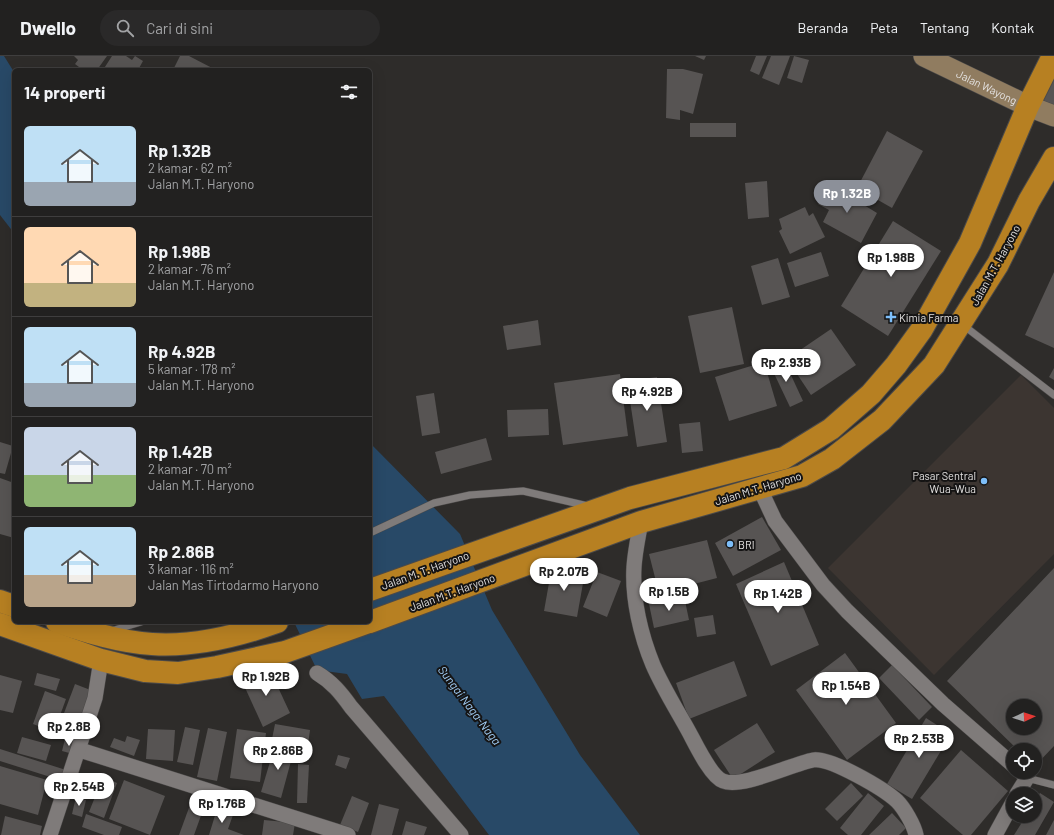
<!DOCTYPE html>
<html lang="id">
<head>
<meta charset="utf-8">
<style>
  :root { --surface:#222120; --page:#2a2929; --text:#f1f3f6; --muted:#a2a3a5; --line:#3f3e3e; --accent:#8c9099 }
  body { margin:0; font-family:Barlow,sans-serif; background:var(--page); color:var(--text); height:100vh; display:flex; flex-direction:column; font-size:15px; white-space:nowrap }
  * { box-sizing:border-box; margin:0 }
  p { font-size:13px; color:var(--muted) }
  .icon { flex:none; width:22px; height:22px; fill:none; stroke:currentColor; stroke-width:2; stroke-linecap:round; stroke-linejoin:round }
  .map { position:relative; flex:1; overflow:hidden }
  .details { position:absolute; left:12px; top:12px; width:360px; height:556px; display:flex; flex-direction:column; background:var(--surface); border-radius:6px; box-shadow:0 4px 16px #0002,0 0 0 1px var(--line) }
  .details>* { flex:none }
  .needle { width:26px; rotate:86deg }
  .fabs { position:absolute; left:1006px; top:643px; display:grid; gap:8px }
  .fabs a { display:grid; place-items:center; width:36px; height:36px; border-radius:50%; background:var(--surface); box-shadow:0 4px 16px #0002,0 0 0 1px var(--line); font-size:20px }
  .price { position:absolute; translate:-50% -34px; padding:0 9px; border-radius:14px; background:#fff; color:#222; font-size:13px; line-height:26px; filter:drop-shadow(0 1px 2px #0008) }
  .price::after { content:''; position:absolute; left:50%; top:24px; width:12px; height:9px; margin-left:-6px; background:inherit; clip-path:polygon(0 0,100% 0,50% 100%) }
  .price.current { background:var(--accent); color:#fff }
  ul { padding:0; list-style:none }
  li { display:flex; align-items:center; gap:12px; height:100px; padding:0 12px }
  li+li { border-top:1px solid var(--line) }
  li span { display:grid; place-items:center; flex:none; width:112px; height:80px; border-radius:6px; color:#555 }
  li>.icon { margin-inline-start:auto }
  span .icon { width:48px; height:48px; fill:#fffc; stroke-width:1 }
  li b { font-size:17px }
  h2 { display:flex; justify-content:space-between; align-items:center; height:48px; padding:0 12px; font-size:17px }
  header { display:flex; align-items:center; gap:24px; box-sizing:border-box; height:56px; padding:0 20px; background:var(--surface); border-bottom:1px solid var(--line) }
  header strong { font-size:19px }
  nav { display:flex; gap:22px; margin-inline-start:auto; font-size:14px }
  .search { width:280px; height:36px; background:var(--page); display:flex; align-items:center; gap:10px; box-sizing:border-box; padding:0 14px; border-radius:22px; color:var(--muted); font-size:15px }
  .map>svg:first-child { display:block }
</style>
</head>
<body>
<header>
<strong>Dwello</strong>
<div class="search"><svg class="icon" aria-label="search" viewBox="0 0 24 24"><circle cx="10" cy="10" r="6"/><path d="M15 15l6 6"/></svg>Cari di sini</div>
<nav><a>Beranda</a><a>Peta</a><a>Tentang</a><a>Kontak</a></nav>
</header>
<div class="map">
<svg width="1054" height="779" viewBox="0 0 1054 779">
  <rect width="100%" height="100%" fill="#2e2c2a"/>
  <polygon fill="#3c3531" points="1021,319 1054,352 1054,498 934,619 828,512"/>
  <g fill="#284967">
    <polygon points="0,0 4,0 14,16 14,177 0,159"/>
    <polygon points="370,387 460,478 492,554 580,699 640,779 489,779 384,640 362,643 347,618 317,614 294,566 370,566"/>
  </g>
  <g fill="#575453" fill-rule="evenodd">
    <polygon points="74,0 107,0 97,14 83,14 75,8 78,4"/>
    <polygon points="112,0 126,0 132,4 135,0 143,5 138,14 103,14"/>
    <polygon points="180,0 189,0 216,14 173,14"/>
    <polygon points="695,0 706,0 704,4"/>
    <polygon points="756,0 767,0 759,19 750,15"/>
    <polygon points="771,0 790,0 779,29 762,22"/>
    <polygon points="794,0 809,4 802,27 787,22"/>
    <polygon points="667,13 683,13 703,18 693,58 680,54 680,64 666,62"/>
    <polygon points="1054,17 1054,58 1041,45"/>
    <rect x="690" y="67" width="46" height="14"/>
    <polygon points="887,75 923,95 892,152 857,132"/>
    <polygon points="767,125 769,161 748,163 745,127"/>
    <polygon points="831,129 877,157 861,187 823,166 829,154 818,148"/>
    <polygon points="805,151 809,160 813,157 825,181 790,198 779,175 782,173 779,163"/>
    <polygon points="893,165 941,195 888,280 841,250"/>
    <polygon points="821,196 829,220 795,231 787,207"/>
    <polygon points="778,202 790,241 762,249 751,210"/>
    <polygon points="1054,216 1054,292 1025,279"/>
    <polygon points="732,251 744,308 700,317 688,260"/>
    <polygon points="538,264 541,289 507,294 503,270"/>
    <polygon points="831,273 856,309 811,339 787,303"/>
    <polygon points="783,302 803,345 790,351 770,309"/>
    <polygon points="764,306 777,350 729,365 715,321"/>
    <polygon points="1054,312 1054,324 1049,321"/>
    <polygon points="620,318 628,380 563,389 554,327"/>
    <polygon points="657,321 667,386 637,391 627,325"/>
    <polygon points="434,337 440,377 422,380 416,340"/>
    <polygon points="548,353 549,379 508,381 507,354"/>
    <polygon points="700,366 703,395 682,397 679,368"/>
    <polygon points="486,382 492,404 441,418 435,396"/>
    <polygon points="0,386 13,390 5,418 0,417"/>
    <polygon points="0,422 14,427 14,482 0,478"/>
    <polygon points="762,461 781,494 733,520 715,487"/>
    <polygon points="707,484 717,522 659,537 649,498"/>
    <polygon points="784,506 819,589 771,610 736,528"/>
    <polygon points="552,510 585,516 577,561 544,555"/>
    <path d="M1054,512V690L1035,710V694H1018L947,625ZM1013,650H1035V672H1013Z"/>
    <polygon points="597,516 621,525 607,561 583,551"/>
    <polygon points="684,540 689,564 654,572 649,548"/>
    <polygon points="713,559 716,578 697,581 694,562"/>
    <polygon points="845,597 896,667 847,704 796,634"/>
    <polygon points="734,605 747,640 689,663 676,627"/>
    <polygon points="892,609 932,651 919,664 879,622"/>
    <polygon points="269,612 290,657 263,671 242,625"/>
    <polygon points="37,617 60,623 56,635 34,629"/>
    <polygon points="0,619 22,625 13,657 0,654"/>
    <polygon points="75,628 93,635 76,680 58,673"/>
    <polygon points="45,635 66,643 54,676 33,668"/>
    <polygon points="926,662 951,678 912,743 887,728"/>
    <polygon points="757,667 775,696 733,723 714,694"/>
    <polygon points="275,668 310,674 308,689 272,683"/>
    <polygon points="185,671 200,674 193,709 177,706"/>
    <polygon points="208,672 227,676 217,725 197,721"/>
    <polygon points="148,673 175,674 173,705 146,703"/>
    <polygon points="237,673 266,677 260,726 230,722"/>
    <polygon points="127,680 140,684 134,700 110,691 114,682 125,686"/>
    <polygon points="22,681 51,689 46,705 17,697"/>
    <polygon points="65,683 77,687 73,698 62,695"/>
    <polygon points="275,689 294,694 281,742 261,736"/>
    <polygon points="0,693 66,714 63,725 0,705"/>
    <polygon points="961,694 1008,735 971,779 963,779 920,742"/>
    <polygon points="338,699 350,702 346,713 335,709"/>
    <polygon points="298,708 309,709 307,747 297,747"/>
    <polygon points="0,710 47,724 38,759 0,748"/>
    <polygon points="103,721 117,727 104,762 89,756"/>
    <polygon points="124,724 165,740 150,779 109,763"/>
    <polygon points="851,727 863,740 837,765 825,753"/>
    <polygon points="868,737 884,750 861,779 848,779 840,772"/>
    <polygon points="1040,737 1054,746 1035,779 1014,779 1026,760 1035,760 1035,744"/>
    <polygon points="352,740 369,747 358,776 340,769"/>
    <polygon points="76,741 86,744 82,761 72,758"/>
    <polygon points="379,748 399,753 392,779 371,779"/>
    <polygon points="190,749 203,754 194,779 179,779"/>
    <polygon points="217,753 233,759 228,773 244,779 209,779"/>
    <polygon points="892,757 906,772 899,779 869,779"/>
    <polygon points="86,758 122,771 119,779 104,779 82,771"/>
    <polygon points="5,760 42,770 40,779 1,779"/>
    <polygon points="264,764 295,767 293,779 262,779"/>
    <polygon points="1054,764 1054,779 1046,779"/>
    <polygon points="406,765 427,771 424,779 402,779"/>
  </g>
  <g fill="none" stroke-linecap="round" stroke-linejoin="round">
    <defs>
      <g id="lane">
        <polyline points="963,269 1054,339"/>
        <polyline points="370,477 434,447 470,439 523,435 588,450"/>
        <polyline points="111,575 141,566"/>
        <polyline points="1027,722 1054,729"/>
      </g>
      <g id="street">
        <polyline points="760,433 775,465 823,529 847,555 943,648 1013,709"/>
        <path d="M641,466C638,481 635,496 634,511C632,543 641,580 653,609C663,632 677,654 689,676C695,687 711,721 723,725C741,733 792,708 813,704C830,701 884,733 897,745C904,752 914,769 916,779"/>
        <path d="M317,617C332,626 341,637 351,651L461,779"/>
        <polyline points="80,694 348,779"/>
        <polyline points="1017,738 1027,722 1021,716"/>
        <polyline points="50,779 95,642 101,604"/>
        <polyline points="995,779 1013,746"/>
      </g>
      <g id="secondary">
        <path id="s1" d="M924,0L1028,50L1054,60"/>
      </g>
      <g id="highway">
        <polyline points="370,534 630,442 784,402 831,373 871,338 896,309 922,273 970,187 1028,50 1053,0"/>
        <polyline points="0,545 14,550"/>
        <path d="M57,566C88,576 120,586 152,588C194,591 238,580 277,566"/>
        <polyline points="370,566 641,466 802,420 832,403 882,364 934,309 998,208 1029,145 1054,102"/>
        <polyline points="0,568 101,604 145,615 178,617 217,611 285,596 369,566"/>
      </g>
    </defs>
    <use href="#lane" stroke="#4c4a49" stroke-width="8"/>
    <use href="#street" stroke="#4c4a49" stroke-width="16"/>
    <use href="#secondary" stroke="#4c4a49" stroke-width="22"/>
    <use href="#highway" stroke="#4c4a49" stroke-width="24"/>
    <use href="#lane" stroke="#7f7b7a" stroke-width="7"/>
    <use href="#street" stroke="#7f7b7a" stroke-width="15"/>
    <use href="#secondary" stroke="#907c60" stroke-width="21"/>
    <use href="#highway" stroke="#b78022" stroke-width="22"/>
  </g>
  <g fill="#7dbef9" stroke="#151414" stroke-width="1.5">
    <path d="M889 255h4v4h4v4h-4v4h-4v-4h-4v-4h4z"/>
    <circle cx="984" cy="425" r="4"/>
    <circle cx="730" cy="488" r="4"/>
  </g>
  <g text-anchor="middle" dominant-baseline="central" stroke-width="4" stroke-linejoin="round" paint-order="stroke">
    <g font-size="11" fill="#e4e2e1" stroke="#151414">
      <text stroke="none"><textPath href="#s1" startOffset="70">Jalan Wayong</textPath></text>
      <text transform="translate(995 209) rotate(-61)">Jalan M.T. Haryono</text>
      <text transform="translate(758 432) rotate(-17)">Jalan M.T. Haryono</text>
      <text transform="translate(425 514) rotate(-20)">Jalan M. T. Haryono</text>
      <text transform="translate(452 536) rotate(-20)">Jalan M.T. Haryono</text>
    </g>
    <g font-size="11" fill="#e4e2e1" stroke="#151414" text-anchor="start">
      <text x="899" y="261">Kimia Farma</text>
      <text x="976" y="419" text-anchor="end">Pasar Sentral<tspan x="976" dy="13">Wua-Wua</tspan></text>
      <text x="738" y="488">BRI</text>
    </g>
    <g font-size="12" font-style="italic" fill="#a3d0f9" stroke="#151414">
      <text transform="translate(470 649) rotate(53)">Sungai Naga-Naga</text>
    </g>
  </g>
</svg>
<div class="fabs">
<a><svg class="needle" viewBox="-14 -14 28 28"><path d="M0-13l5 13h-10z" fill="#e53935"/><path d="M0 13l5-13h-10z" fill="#a2a3a5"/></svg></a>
<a><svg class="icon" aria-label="locate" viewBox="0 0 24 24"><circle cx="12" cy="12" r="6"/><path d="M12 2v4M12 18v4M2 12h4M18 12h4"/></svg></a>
<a><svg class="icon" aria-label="layers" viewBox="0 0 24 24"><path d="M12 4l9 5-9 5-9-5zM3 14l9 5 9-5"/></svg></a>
</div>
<b class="price current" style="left:847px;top:158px">Rp 1.32B</b>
<b class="price" style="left:891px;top:222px">Rp 1.98B</b>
<b class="price" style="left:786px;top:327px">Rp 2.93B</b>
<b class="price" style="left:647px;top:356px">Rp 4.92B</b>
<b class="price" style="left:564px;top:536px">Rp 2.07B</b>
<b class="price" style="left:669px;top:556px">Rp 1.5B</b>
<b class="price" style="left:778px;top:558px">Rp 1.42B</b>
<b class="price" style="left:266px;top:641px">Rp 1.92B</b>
<b class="price" style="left:846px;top:650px">Rp 1.54B</b>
<b class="price" style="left:69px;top:691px">Rp 2.8B</b>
<b class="price" style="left:919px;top:703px">Rp 2.53B</b>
<b class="price" style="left:278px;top:715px">Rp 2.86B</b>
<b class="price" style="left:79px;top:751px">Rp 2.54B</b>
<b class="price" style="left:222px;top:768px">Rp 1.76B</b>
<section class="details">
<h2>14 properti<svg class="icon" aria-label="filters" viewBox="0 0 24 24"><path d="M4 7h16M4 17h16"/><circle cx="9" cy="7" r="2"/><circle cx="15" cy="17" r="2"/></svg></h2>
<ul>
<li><span style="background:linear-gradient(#bfe0f5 70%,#9aa5b1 0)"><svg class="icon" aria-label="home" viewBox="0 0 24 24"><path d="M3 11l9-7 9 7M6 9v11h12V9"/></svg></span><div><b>Rp 1.32B</b><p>2 kamar · 62 m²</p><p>Jalan M.T. Haryono</p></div></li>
<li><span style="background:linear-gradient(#ffd9b3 70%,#c2b280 0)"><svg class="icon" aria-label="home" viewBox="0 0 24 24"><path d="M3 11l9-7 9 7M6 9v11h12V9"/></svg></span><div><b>Rp 1.98B</b><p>2 kamar · 76 m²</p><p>Jalan M.T. Haryono</p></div></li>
<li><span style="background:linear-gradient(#bfe0f5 70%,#9aa5b1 0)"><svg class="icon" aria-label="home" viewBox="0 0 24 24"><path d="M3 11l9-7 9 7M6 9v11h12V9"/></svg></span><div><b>Rp 4.92B</b><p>5 kamar · 178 m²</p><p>Jalan M.T. Haryono</p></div></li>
<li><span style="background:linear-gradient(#c9d6e8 60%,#8fb573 0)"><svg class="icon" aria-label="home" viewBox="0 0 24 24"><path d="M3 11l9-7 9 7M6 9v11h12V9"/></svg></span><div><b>Rp 1.42B</b><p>2 kamar · 70 m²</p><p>Jalan M.T. Haryono</p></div></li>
<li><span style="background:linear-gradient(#bfe0f5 60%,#b9a48a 0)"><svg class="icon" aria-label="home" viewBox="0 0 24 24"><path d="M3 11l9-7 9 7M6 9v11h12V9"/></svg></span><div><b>Rp 2.86B</b><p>3 kamar · 116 m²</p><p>Jalan Mas Tirtodarmo Haryono</p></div></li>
</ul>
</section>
</div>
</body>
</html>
